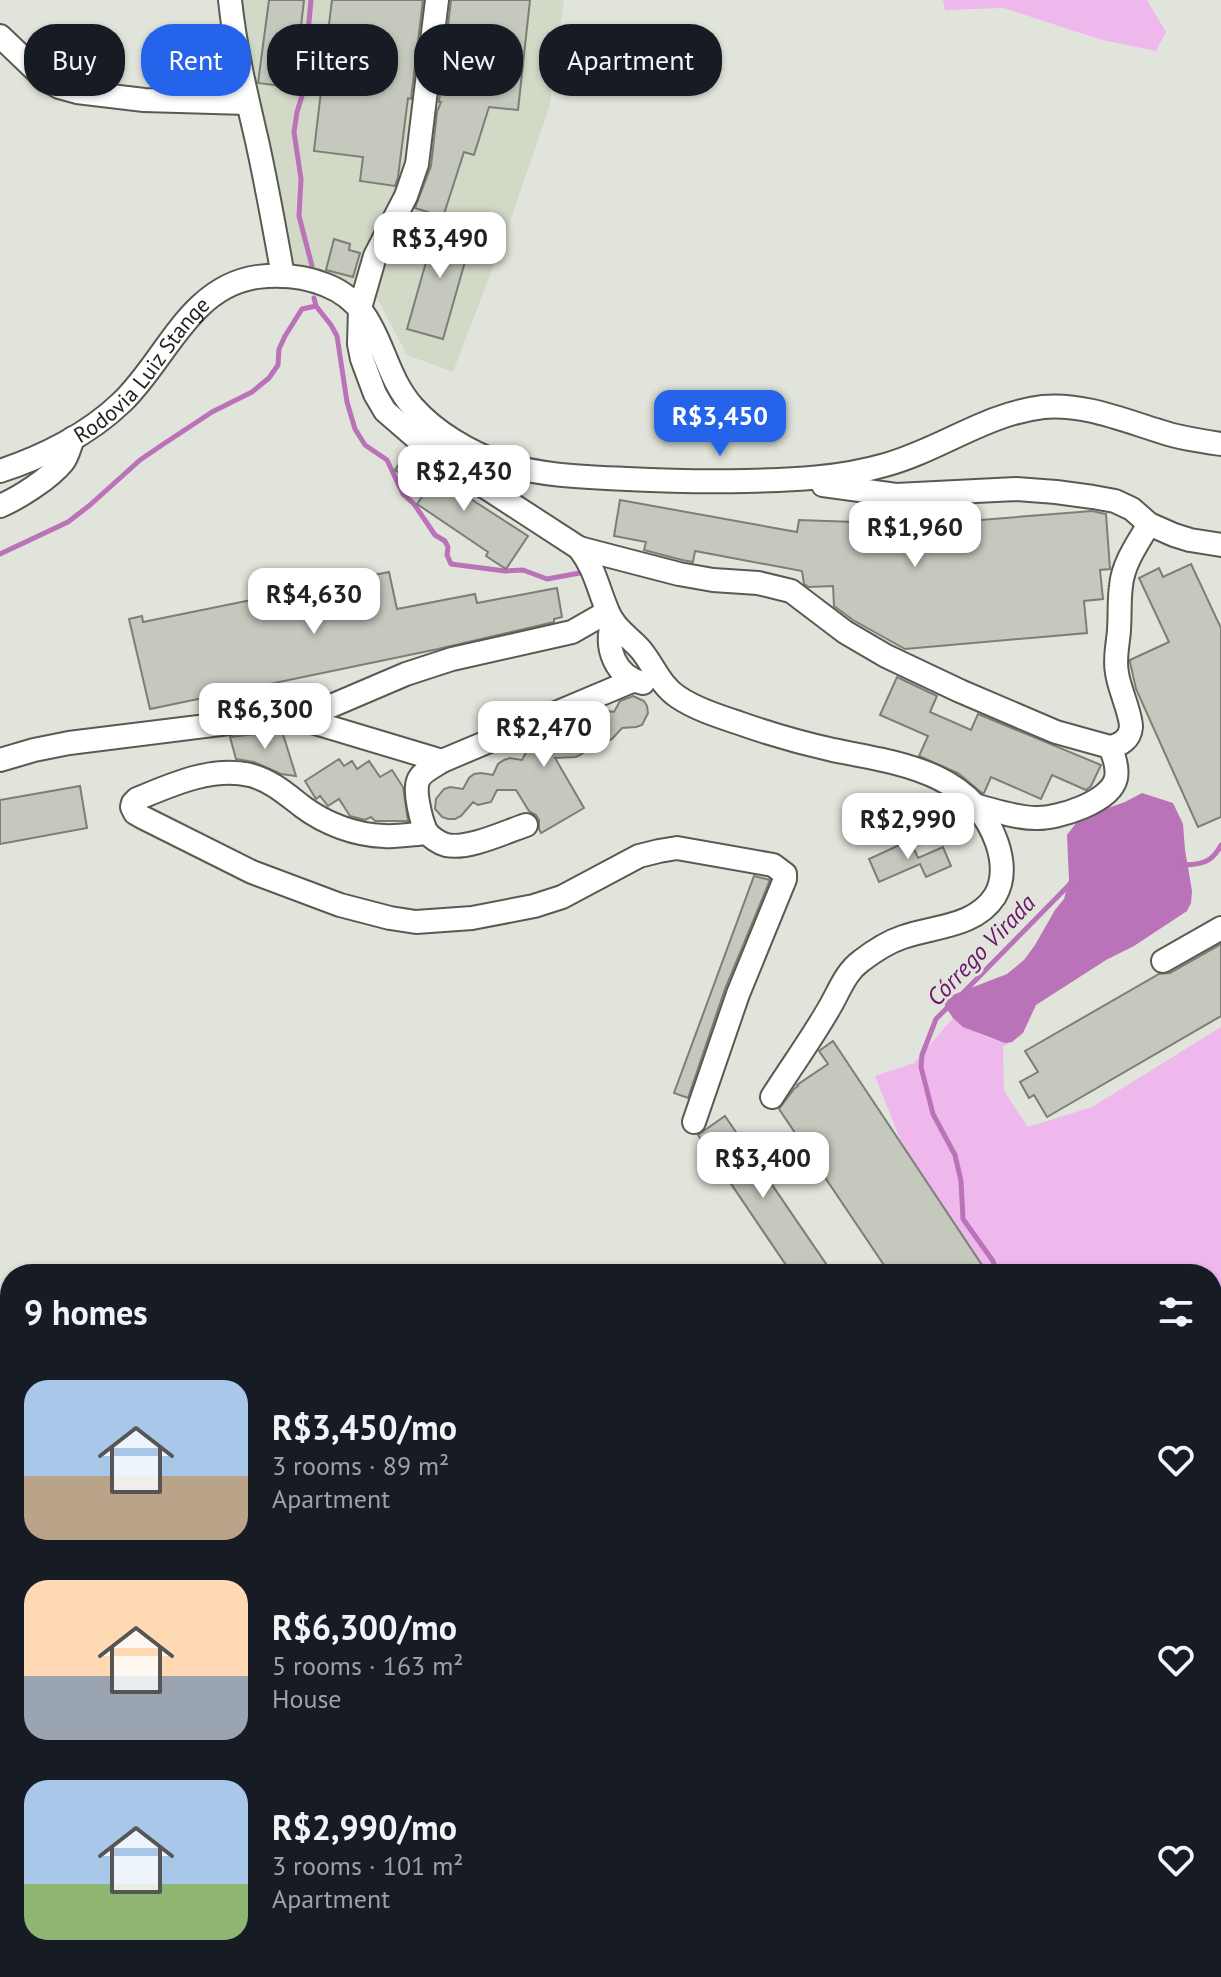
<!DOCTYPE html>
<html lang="en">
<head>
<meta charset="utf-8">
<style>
  :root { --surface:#171b24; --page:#20242c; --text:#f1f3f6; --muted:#9ea1a6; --accent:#2563eb }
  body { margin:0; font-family:"PT Sans",sans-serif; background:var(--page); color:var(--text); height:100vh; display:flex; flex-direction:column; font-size:30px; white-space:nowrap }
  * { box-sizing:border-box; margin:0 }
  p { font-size:26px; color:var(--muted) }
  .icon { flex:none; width:44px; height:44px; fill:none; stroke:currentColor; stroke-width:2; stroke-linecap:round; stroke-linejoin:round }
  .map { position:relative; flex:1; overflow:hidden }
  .details { position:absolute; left:0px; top:1264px; width:1222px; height:714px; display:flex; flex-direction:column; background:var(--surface); border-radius:32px 32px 0 0; box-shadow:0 2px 6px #0004 }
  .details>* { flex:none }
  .top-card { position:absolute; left:24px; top:24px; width:800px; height:72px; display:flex; gap:16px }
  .price { position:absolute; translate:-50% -68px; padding:0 18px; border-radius:16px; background:#fff; color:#222; font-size:26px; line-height:52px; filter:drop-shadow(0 2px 4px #0008) }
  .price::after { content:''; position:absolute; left:50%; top:48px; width:24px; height:18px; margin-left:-12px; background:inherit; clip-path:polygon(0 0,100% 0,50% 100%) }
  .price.active { background:var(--accent); color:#fff }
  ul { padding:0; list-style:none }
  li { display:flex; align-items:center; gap:24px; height:200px; padding:0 24px }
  li span { display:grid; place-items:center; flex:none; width:224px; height:160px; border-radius:24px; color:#555 }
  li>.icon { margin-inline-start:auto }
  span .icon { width:96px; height:96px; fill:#fffc; stroke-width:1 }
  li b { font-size:34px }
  h2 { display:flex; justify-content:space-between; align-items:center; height:96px; padding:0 24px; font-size:34px }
  .chip { padding:0 28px; border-radius:32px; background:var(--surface); box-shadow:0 2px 6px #0004; font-size:28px; line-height:72px }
  .chip.active { background:var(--accent); color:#fff }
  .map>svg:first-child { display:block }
</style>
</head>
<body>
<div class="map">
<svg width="1221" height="1977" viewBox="0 0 1221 1977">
  <rect width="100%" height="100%" fill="#e1e4da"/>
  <polygon fill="#d3d9c7" points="240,0 564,0 549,108 506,233 453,372 407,355 375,294 366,253 353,283 294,264 249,56"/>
  <g fill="#efb8ed">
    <polygon points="943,0 1147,0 1166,32 1156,51 1102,40 1004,8 945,10"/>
    <path d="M953,1018C965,1028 997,1044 1012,1042L1003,1046L1004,1091L1028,1127L1092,1107L1221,1027V1802L1212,1804V1274H971L923,1197L875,1076L914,1063Z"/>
    <polygon points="0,1650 10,1650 10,1968 1212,1968 1212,1823 1221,1828 1221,1977 0,1977"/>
  </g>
  <polygon fill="#ba72b8" points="1142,793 1173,803 1183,824 1185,850 1192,891 1191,903 1187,911 1134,946 1106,960 1036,1005 1023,1033 1012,1042 1005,1043 963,1027 953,1018 945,1006 945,998 1007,974 1024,960 1035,945 1055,910 1064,899 1069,880 1067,835 1080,818 1125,802"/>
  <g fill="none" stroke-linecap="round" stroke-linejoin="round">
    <g stroke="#ba72b8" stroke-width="5">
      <polyline points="311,0 302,96 297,112 294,132 301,179 299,216 312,266"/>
      <polyline points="314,298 316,306 331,325 337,336 347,402 355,429 365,445 387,460 403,494 414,504 435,535 445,541 448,547 447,555 451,564 505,571 523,570 547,579 585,572"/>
      <polyline points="0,554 68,522 90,505 140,460 162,445 212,412 252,392 269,378 278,365 279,349 285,336 302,309 316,306"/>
      <path d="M1181,865C1200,865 1212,863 1221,845"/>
      <polyline points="960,996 1071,883"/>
      <polyline points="950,1005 936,1019 922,1055 921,1067 933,1114 955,1155 961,1181 963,1219 993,1261 996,1270 995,1274"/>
      <polyline points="1212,1543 1221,1554"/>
      <polyline points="0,1661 10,1662"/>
      <polyline points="0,1907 10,1893"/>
      <polyline points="219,1968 223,1977"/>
    </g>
  </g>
  <g fill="#c4c8bd" stroke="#7c7f76" stroke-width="2">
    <polygon points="269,0 304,0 296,70 323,73 332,0 423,0 411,99 408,98 398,177 395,186 360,181 363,157 314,151 321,91 258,83"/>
    <polygon points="451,0 530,0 518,110 489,107 474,155 464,152 443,217 415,208 431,166 437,112 441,102 439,102"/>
    <polygon points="438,220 474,230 443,339 407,329"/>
    <polygon points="334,239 350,244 349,250 360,253 353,277 326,270"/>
    <polygon points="405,455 423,468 426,462 444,475 442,477 461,490 460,492 528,536 506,569 486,556 488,552 417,504 426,491 395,470"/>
    <polygon points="620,500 797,532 799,520 855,522 856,530 1092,511 1106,514 1110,569 1100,570 1103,599 1084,601 1087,633 905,649 853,620 834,606 833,586 809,587 804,584 802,571 695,551 693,562 682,560 644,550 646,542 614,536"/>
    <polygon points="1191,564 1221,628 1221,817 1198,827 1136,689 1130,662 1130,660 1169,642 1139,578 1159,568 1163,577"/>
    <polygon points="389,572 397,609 475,594 477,603 557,588 562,617 554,619 554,622 438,649 150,709 129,619 142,616 143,622"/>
    <polygon points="897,677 937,696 930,712 971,730 978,714 1101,765 1091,786 1086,790 1052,775 1041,799 991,777 984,793 982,793 958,773 919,756 928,736 880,715"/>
    <polygon points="633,696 644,701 647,706 648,713 642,725 636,727 622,728 612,739 606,742 599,742 593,740 582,754 576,757 555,758 584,808 541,833 539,829 539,820 536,815 529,811 516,790 497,790 491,802 478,805 473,802 461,816 455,819 448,819 442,817 435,809 436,799 444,789 450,787 463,789 469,778 474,774 481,773 493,775 498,764 504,760 510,758 522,760 530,745 535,741 542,740 554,741 560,731 565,727 572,725 584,727 590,716 595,712 602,710 614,712 620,701"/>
    <polygon points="282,731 296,776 281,774 254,762 236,759 230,737"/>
    <polygon points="339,759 344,766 352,761 357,769 369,761 380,777 392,770 403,787 408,821 375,821 371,817 365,820 350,816 339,799 328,806 320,796 316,799 305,781"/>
    <polygon points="80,786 87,828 0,844 0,800"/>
    <polygon points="910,840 918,858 943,847 951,866 926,877 920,864 879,882 869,859"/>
    <polygon points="754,876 770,880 725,989 688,1098 674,1093"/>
    <polygon points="1221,944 1221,1016 1047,1117 1034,1095 1029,1098 1020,1082 1038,1072 1025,1051 1159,974 1170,973"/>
    <polygon points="833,1041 988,1274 890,1274 779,1109 794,1089 798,1086 797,1085 828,1064 819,1051"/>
    <polygon points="725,1116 833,1274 792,1274 698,1135"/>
  </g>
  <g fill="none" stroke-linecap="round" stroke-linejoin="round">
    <defs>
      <g id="minor">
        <path d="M230,0C235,48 246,94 257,141C267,186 275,231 283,276"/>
        <path d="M437,0L417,164L406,196L375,256L360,308L359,344L362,359L375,394L385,411L415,437L479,483L579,548C596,570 598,590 609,614C615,629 631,638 641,650C654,666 660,685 678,697C696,709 718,716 739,723C770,734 801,743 833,750C898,763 972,771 997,843C1003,861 1005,879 995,896C975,927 935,926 903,937C888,942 874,951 861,961C846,972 840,989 831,1005C813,1037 791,1067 772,1097"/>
        <polyline points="0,36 45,79 59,87 77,92 144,100 247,103"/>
        <path id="s1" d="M0,471C43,457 89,434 122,402C166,360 189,287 257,277C281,274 304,276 326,285C384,308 377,367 413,407C435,432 470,453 501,463C541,476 585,477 627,479C667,481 706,482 746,481C793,480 840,478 885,465C940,450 985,414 1043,407C1082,403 1123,420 1159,431C1179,438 1200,441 1221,444"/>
        <polyline points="823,485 896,495 1016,489 1056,492 1093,497 1115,501 1132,509 1149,524 1174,535 1190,540 1221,545"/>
        <path d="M0,506C19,498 50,478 63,462C68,456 70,446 73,438"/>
        <path d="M579,548L679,574L713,580L758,583L791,591L845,632L886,656L960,691L1056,732L1110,747C1121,745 1130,739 1131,727C1131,713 1119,689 1117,673C1114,658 1118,645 1119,630C1120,615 1119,600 1121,586C1123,563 1138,543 1149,524"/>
        <path d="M613,621C604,647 615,677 643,683"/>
        <polyline points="302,714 312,722 442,761"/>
        <polyline points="0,760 34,750 69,743 302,714 331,706 406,674 452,659 572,632 607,612"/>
        <path d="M974,805C994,810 1015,818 1036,818C1057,819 1111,802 1116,778C1118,768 1114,756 1110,747"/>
        <path d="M526,825C505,832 468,850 446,845C439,843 430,837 426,831C421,820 414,792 418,781C421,772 435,766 442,761L632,681"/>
        <path d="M427,833C413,834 398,837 384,836C355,835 326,824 303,807C286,794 272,781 250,775C212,766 171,785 137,799L133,803L132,807L135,813L142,817L252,872L340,905L390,918L416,922L472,918L534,906L562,897L639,856L659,851L677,848L773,865L785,874V879L738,994L694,1122"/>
        <polyline points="1163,961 1221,928"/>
        <polyline points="0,1590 10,1593"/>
      </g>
    </defs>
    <use href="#minor" stroke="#585b52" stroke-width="26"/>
    <use href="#minor" stroke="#fff" stroke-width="22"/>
  </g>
  <g text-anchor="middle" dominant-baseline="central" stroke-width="6" stroke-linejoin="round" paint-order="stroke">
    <g font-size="22" fill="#222420" stroke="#e1e4da">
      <text stroke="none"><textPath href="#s1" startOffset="178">Rodovia Luiz Stange</textPath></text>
    </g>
    <g font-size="24" font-style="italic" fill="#6b126c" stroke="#e1e4da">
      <text transform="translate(981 950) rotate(-46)">Córrego Virada</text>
    </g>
  </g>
</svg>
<b class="price" style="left:440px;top:280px">R$3,490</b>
<b class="price active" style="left:720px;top:458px">R$3,450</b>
<b class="price" style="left:464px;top:513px">R$2,430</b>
<b class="price" style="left:915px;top:569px">R$1,960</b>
<b class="price" style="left:314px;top:636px">R$4,630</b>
<b class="price" style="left:265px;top:751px">R$6,300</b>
<b class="price" style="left:544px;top:769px">R$2,470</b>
<b class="price" style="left:908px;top:861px">R$2,990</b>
<b class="price" style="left:763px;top:1200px">R$3,400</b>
<div class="top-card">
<a class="chip">Buy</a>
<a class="chip active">Rent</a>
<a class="chip">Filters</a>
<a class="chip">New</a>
<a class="chip">Apartment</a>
</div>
<section class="details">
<h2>9 homes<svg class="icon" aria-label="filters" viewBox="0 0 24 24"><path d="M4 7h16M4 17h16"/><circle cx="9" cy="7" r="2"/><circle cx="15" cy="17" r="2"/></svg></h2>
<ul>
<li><span style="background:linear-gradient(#a9c7e8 60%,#b9a48a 0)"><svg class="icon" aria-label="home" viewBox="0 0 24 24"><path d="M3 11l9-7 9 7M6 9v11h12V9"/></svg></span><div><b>R$3,450/mo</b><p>3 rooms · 89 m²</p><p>Apartment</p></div><svg class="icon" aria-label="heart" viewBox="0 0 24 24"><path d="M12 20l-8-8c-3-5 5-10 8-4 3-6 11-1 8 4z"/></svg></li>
<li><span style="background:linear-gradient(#ffd9b3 60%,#9aa5b1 0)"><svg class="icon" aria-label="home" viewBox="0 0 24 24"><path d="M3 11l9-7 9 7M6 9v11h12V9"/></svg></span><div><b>R$6,300/mo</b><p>5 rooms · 163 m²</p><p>House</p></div><svg class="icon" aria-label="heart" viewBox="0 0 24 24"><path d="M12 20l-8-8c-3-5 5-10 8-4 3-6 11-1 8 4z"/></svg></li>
<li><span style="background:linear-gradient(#a9c7e8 65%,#8fb573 0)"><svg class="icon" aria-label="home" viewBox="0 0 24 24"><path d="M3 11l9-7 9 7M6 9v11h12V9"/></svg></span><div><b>R$2,990/mo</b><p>3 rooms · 101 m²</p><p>Apartment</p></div><svg class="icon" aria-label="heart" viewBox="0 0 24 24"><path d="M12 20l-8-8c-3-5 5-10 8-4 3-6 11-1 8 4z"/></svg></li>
</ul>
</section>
</div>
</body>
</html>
